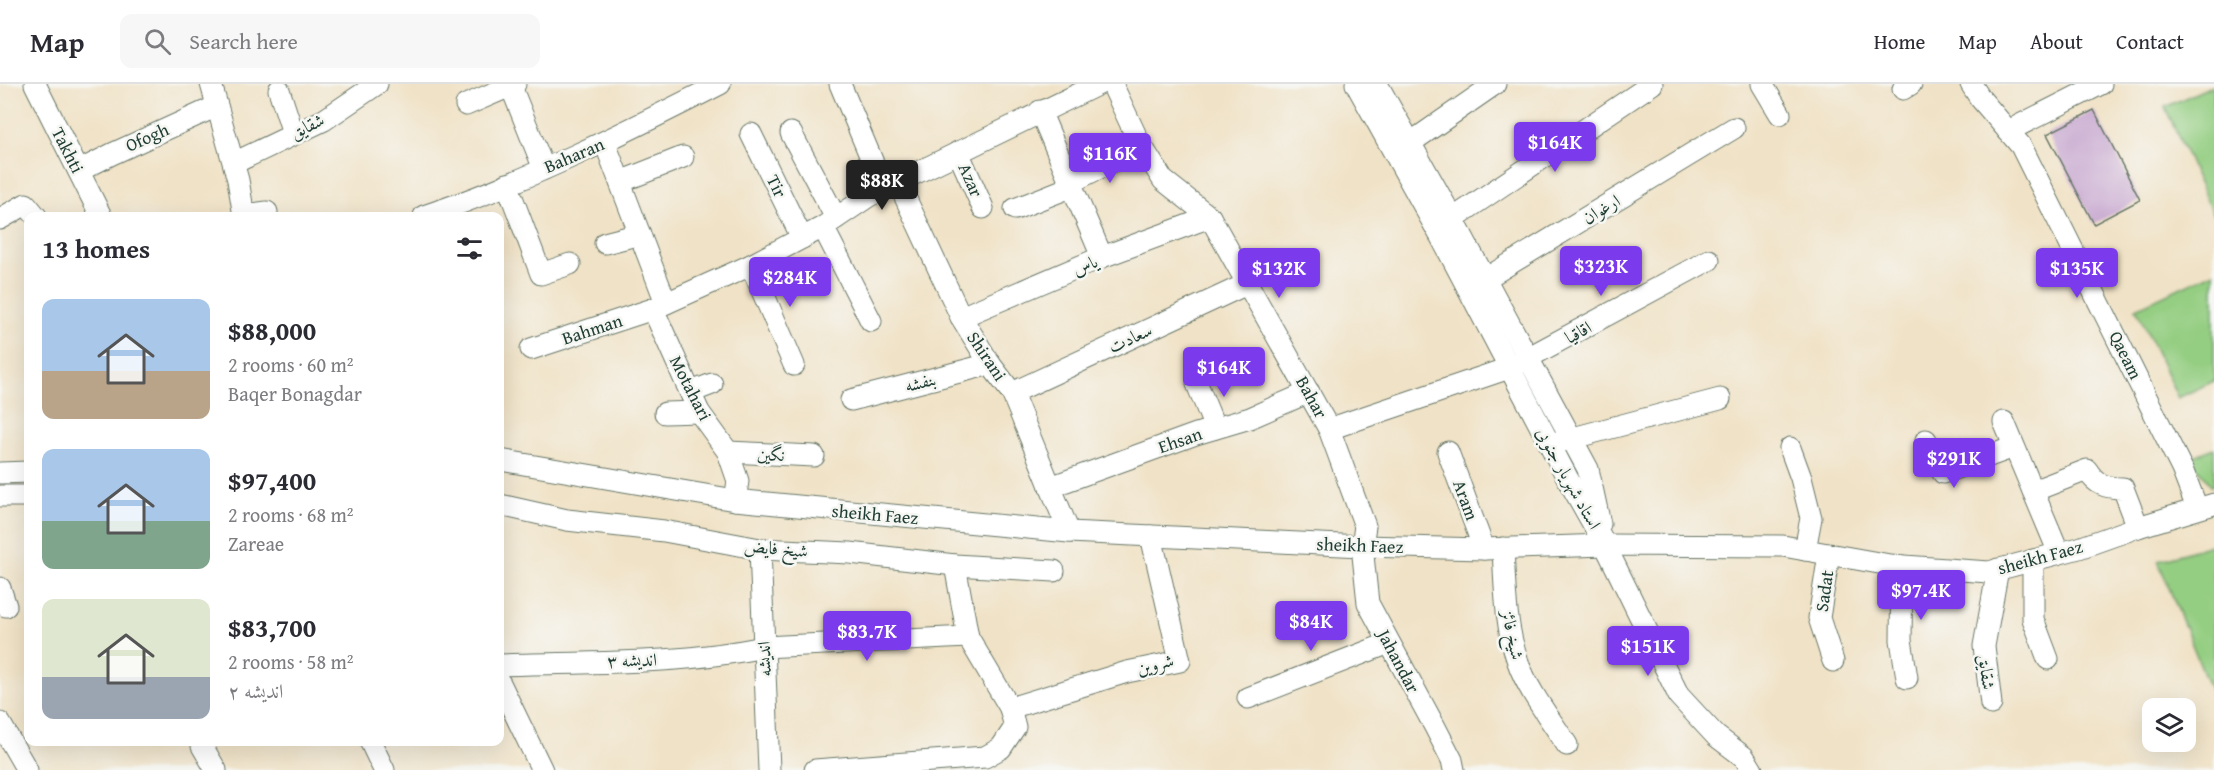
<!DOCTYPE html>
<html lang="en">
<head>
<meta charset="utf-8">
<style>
  :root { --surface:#fff; --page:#f7f7f7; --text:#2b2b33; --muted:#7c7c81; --line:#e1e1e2; --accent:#7c3aed }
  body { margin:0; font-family:"Gentium Book Plus",Amiri,serif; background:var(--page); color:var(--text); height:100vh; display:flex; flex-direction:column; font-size:22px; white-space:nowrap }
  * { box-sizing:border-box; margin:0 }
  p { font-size:20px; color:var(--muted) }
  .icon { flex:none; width:33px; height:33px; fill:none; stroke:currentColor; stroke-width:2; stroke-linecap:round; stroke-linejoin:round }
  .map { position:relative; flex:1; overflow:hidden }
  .sheet { position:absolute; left:24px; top:128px; width:480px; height:534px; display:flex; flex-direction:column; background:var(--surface); border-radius:12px; box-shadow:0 6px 24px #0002 }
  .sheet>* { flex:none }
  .controls { position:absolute; left:2142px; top:614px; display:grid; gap:12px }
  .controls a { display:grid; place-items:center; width:54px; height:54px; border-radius:12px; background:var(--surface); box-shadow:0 6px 24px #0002; font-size:30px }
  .price { position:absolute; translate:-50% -51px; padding:0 14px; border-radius:6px; background:var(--accent); color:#fff; font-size:20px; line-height:39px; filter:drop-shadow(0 2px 3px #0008) }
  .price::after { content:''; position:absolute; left:50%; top:36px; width:18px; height:14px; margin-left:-9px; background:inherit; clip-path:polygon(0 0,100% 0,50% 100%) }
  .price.active { background:#222; color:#fff }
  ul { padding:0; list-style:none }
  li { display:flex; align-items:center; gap:18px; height:150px; padding:0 18px }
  li span { display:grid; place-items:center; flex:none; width:168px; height:120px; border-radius:12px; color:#555 }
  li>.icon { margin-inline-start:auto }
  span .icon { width:72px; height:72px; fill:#fffc; stroke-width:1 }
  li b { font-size:26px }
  h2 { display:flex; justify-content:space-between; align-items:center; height:72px; padding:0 18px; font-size:26px }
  header { display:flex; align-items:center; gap:36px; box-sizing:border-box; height:84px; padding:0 30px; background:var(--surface); border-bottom:2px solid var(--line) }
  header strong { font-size:28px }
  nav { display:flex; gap:33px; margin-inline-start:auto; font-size:21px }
  .search { width:420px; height:54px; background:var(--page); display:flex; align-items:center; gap:15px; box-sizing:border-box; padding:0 21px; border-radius:12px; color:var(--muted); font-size:22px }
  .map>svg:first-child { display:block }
</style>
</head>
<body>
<header>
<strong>Map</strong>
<div class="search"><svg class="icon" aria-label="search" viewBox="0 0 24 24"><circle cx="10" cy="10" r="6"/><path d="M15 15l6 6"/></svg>Search here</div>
<nav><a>Home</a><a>Map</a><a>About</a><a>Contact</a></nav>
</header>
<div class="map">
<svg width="2214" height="686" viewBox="0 0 2214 686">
  <rect width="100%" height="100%" fill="#f6f6f2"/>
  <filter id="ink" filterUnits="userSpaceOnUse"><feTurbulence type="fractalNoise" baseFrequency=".0167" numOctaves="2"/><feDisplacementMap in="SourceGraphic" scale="12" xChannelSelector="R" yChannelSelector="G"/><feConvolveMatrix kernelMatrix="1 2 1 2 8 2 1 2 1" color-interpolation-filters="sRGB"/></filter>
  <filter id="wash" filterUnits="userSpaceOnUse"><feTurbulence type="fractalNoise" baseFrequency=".008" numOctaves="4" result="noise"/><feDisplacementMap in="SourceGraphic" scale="24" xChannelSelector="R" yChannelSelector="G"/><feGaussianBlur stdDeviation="1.35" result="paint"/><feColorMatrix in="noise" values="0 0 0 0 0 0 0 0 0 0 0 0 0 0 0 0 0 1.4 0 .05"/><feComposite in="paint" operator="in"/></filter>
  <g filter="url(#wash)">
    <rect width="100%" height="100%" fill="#f0e2c6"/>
    <g fill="#94ce82" stroke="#5a865b" stroke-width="1.5">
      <polygon points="2214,1 2214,133 2165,23"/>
      <polygon points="2214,188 2214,297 2178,314 2136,224"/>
      <polygon points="2214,364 2214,401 2212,402 2189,374"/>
      <polygon points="2214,460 2214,614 2158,477"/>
    </g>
    <g id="blocks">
      <polygon fill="#c8a8d0" points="2094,26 2140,116 2094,140 2047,50"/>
    </g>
  </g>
  <g filter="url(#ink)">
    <use href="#blocks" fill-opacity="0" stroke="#687767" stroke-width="1.5"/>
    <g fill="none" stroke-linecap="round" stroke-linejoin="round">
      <defs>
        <g id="minor">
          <polyline points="35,0 101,132"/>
          <polyline points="211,0 238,96 244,132"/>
          <polyline points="510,0 544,85"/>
          <polyline points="840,0 884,105"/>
          <polyline points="1112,0 1138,56 1163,96 1210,133 1329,345 1365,442 1362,462 1368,519 1435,643 1452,676 1454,686"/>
          <polyline points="1356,0 1442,155 1570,399 1605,461 1679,612 1716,652 1744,673 1752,686"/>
          <polyline points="1377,0 1453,135 1588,385 1600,440"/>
          <polyline points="1762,0 1780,30"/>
          <polyline points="1971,0 1980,14 2021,62 2182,385 2197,424"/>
          <polyline points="1903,5 1911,0"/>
          <polyline points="279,6 293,49"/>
          <polyline points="466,21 515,0"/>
          <polyline points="1040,27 1102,173"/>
          <polyline points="2008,47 2101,0"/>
          <polyline points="791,49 836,134"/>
          <polyline points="751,50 802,154"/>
          <polyline points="605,59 666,219"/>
          <polyline points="1400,66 1495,0"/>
          <polyline points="958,68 983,124"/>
          <polyline points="234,79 324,36 377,0"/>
          <polyline points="79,87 112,70 217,22"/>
          <polyline points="620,98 683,73"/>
          <polyline points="898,98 961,233 990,280 1012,309 1069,448"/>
          <polyline points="1071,98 1132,68"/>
          <polyline points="507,100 541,190 570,180"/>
          <polyline points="1015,125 1073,102"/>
          <polyline points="244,131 267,128"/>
          <path d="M424,132C526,98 624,49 720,0"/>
          <polyline points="0,135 26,120 36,132"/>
          <polyline points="1442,142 1652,0"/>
          <polyline points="823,143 871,237"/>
          <polyline points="605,159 640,150"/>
          <polyline points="751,181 794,281"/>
          <polyline points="1475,201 1734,44"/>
          <polyline points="653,225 699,328 728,368 738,397 735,416"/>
          <polyline points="961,233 1102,173 1210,133"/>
          <polyline points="531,265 653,225 751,181 823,143 869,112 1099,0"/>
          <polyline points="1197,300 1215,344"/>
          <polyline points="691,308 712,300"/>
          <polyline points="1012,309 1249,199"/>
          <polyline points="851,316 990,280"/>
          <polyline points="665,329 699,328"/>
          <polyline points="2004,338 2059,469"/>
          <polyline points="1329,345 1509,284 1709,176"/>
          <polyline points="1926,356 1943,389 2014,363"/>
          <polyline points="1558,358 1720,315"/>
          <polyline points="1790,364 1801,394 1811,434 1805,466"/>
          <polyline points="728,368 814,372"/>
          <polyline points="1448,368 1484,465"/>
          <polyline points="500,376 735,416 1069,448 1362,462 1484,465 1605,461 1783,462 1890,481 1989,488 2079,464 2138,443 2214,420"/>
          <polyline points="0,389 28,388"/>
          <polyline points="1050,403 1196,350 1250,334 1309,308"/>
          <path d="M2033,407L2087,386C2096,401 2106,404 2123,404L2138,443"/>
          <polyline points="0,412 28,412"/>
          <polyline points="500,421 567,436 664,447 760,465 850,469 955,481 1054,487"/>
          <path d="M1503,464C1505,501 1505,542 1518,578C1527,605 1551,636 1567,661"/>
          <polyline points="760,465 769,686"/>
          <polyline points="1829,470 1819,534 1833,577"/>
          <polyline points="2033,476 2033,535 2048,575"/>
          <polyline points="1902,482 1901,556 1907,594"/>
          <polyline points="0,504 6,522"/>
          <path d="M500,581C587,578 678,581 763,563L968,553"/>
          <polyline points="500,599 542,686"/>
          <polyline points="1248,614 1389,559"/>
          <polyline points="1991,620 1984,562 1998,485"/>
          <polyline points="1010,624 1127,588 1180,577 1151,452"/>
          <polyline points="0,639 27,686"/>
          <polyline points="370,657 384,686"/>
          <polyline points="202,662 216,686"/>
          <polyline points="815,686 985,673 1001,664 1015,643 1010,624 968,553 955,481"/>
        </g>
      </defs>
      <use href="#minor" stroke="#687767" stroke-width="23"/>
      <use href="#minor" stroke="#fff" stroke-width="21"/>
    </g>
  </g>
  <g text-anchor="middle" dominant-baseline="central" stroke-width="5" stroke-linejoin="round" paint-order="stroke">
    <g font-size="18" fill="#1f3d34" stroke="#f6f6f2">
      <text transform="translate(307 42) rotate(-26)">شقایق</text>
      <text transform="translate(147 53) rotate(-24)">Ofogh</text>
      <text transform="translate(68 66) rotate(63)">Takhti</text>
      <text transform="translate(574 71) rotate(-23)">Baharan</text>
      <text transform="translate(971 96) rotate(66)">Azar</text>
      <text transform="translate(777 102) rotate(64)">Tir</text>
      <text transform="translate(1601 125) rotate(-31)">ارغوان</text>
      <text transform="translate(1085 181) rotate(-23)">یاس</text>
      <text transform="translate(592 245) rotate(-18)">Bahman</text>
      <text transform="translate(1578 248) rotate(-29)">اقاقیا</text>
      <text transform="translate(1130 254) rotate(-25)">سعادت</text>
      <text transform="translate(2126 271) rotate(64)">Qaeam</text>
      <text transform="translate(987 272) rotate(56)">Shirani</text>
      <text transform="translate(920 298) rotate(-14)">بنفشه</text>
      <text transform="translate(691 304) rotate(63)">Motahari</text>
      <text transform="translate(1312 313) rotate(61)">Bahar</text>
      <text transform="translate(1180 356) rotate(-19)">Ehsan</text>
      <text transform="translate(771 370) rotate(3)">نگین</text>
      <text transform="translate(1569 394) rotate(61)">استاد شهریار جنوبی</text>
      <text transform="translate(1466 416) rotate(70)">Aram</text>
      <text transform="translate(875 430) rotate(5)">sheikh Faez</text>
      <text transform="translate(1360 461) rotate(2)">sheikh Faez</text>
      <text transform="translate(776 464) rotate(5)">شیخ فایض</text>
      <text transform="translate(2040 473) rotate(-15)">sheikh Faez</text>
      <text transform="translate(1824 507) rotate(-82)">Sadat</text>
      <text transform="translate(1513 551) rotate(78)">شیخ فائز</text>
      <text transform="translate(764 575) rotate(-92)">اندیشه</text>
      <text transform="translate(632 576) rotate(-2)">اندیشه ۳</text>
      <text transform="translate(1399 577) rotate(62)">Jahandar</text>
      <text transform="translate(1155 580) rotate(-15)">شروین</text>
      <text transform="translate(1987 588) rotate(83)">شقایق</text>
    </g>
  </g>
</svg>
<div class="controls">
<a><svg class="icon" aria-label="layers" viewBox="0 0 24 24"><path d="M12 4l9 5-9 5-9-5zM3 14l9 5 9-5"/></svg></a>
</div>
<b class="price" style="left:1555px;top:89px">$164K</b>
<b class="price" style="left:1110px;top:100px">$116K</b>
<b class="price active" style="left:882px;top:127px">$88K</b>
<b class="price" style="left:1601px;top:213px">$323K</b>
<b class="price" style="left:1279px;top:215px">$132K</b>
<b class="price" style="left:2077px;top:215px">$135K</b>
<b class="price" style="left:790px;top:224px">$284K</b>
<b class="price" style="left:1224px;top:314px">$164K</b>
<b class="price" style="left:1954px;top:405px">$291K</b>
<b class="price" style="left:1921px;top:537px">$97.4K</b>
<b class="price" style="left:1311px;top:568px">$84K</b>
<b class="price" style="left:867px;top:578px">$83.7K</b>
<b class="price" style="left:1648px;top:593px">$151K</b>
<section class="sheet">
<h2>13 homes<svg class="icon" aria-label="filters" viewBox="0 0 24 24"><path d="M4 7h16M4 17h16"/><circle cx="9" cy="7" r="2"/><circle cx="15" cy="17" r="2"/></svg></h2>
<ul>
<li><span style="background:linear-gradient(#a9c7e8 60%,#b9a48a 0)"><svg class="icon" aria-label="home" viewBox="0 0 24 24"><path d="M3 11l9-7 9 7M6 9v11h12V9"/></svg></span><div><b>$88,000</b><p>2 rooms · 60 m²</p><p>Baqer Bonagdar</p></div></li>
<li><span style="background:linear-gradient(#a9c7e8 60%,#7fa58c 0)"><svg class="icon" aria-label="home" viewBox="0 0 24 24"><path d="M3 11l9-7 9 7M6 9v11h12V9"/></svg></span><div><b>$97,400</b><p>2 rooms · 68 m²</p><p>Zareae</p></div></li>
<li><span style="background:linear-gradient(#dfe7d0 65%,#9aa5b1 0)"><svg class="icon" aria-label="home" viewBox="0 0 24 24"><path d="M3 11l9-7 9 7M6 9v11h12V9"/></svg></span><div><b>$83,700</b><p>2 rooms · 58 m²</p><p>اندیشه ۲</p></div></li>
</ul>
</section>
</div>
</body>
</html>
